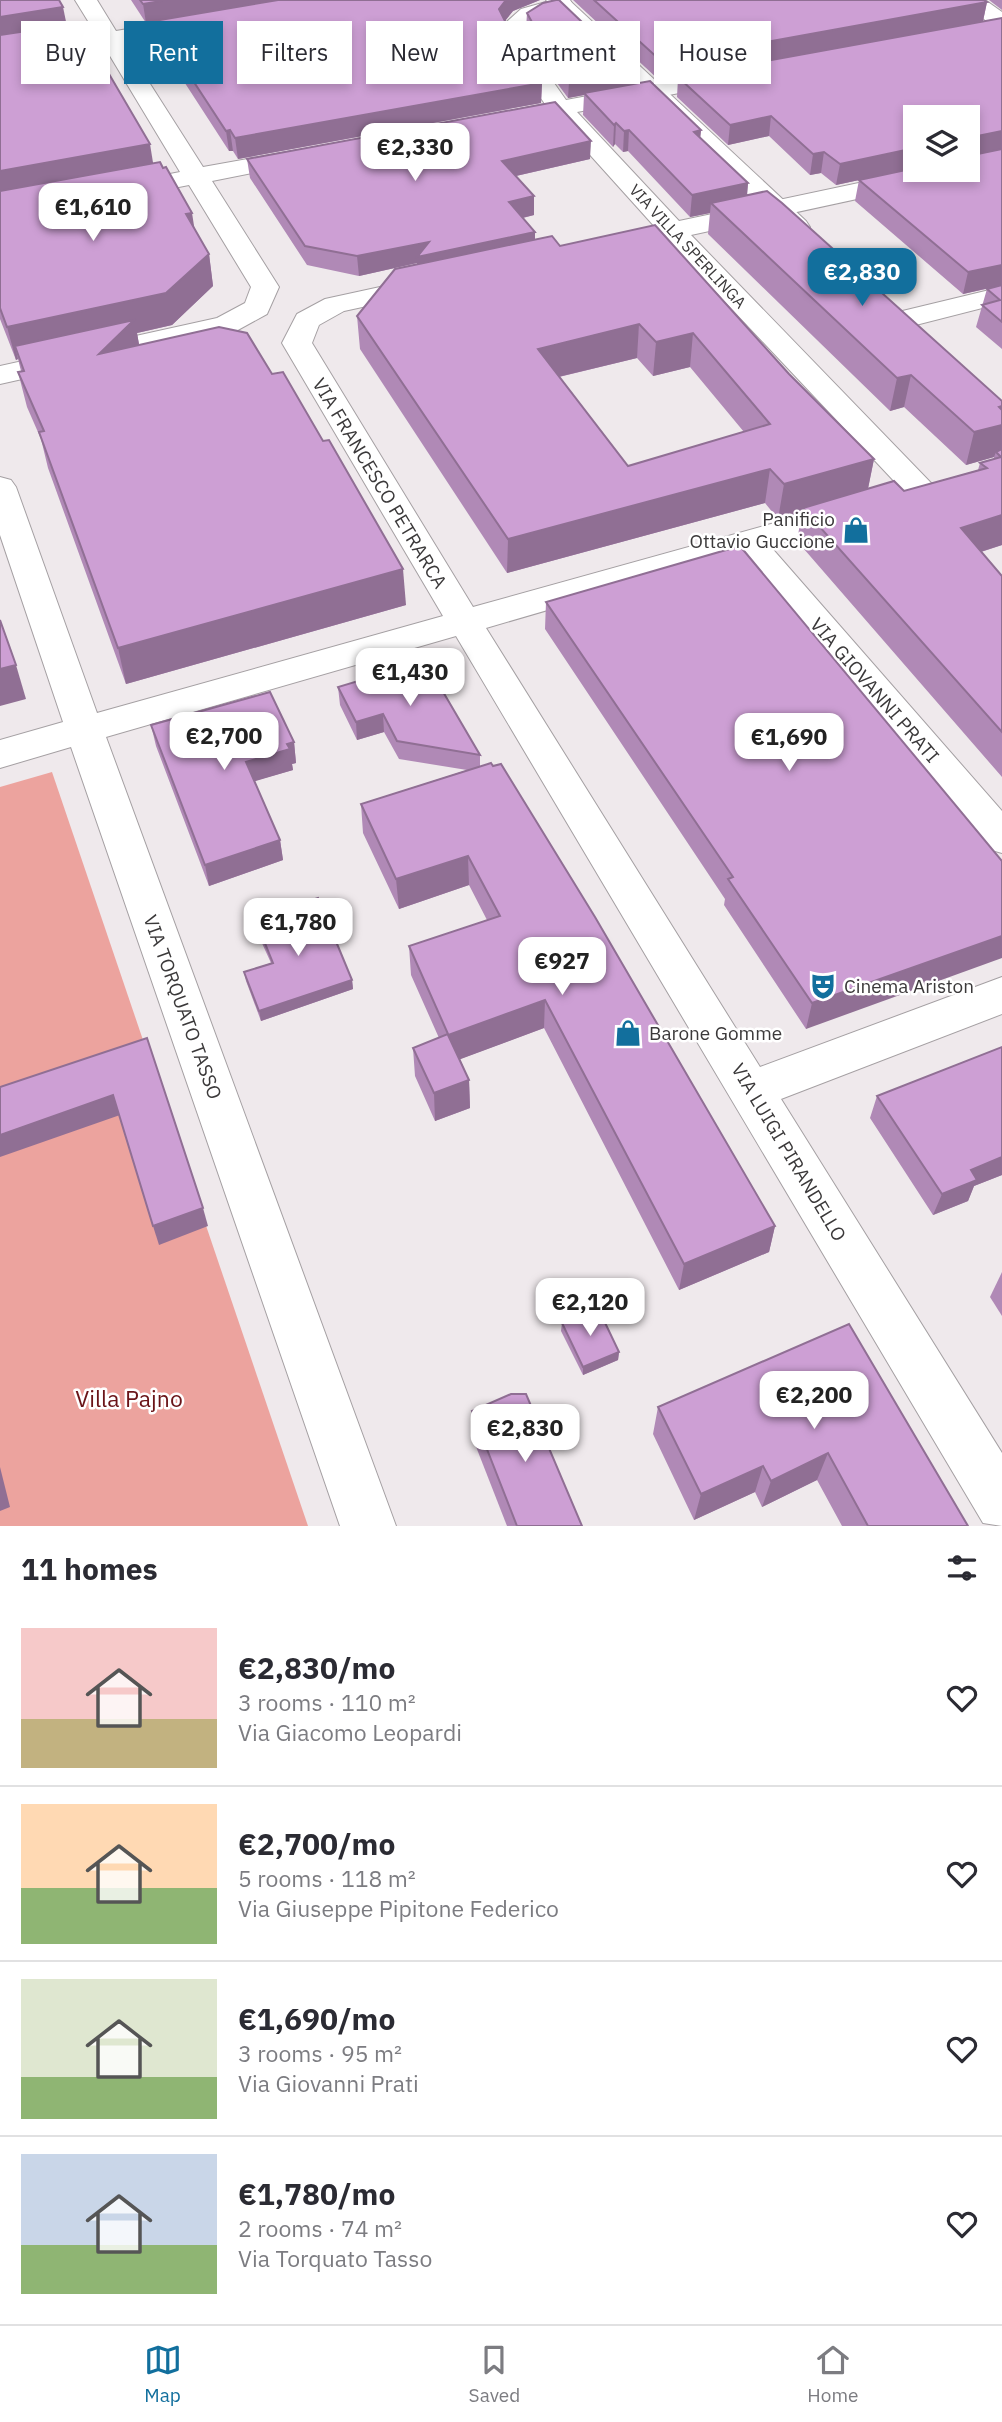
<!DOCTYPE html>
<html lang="en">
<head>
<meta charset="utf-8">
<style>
  :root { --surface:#fff; --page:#f7f7f7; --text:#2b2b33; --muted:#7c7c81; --line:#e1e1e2; --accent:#126f9d }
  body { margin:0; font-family:"IBM Plex Sans",sans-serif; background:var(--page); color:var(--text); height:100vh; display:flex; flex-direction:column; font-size:26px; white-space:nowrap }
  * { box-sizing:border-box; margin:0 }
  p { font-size:23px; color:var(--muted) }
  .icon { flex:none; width:38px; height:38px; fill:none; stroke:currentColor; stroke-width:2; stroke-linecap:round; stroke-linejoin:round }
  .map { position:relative; height:1526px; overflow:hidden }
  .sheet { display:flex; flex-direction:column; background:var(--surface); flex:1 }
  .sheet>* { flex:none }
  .top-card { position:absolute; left:21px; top:21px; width:961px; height:63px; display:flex; gap:14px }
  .buttons { position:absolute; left:903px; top:105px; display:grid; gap:14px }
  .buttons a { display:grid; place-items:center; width:77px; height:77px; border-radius:0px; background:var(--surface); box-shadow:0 4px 10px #0003; font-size:35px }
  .price { position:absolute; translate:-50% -60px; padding:0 16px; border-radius:14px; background:#fff; color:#222; font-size:23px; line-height:46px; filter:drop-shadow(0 2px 4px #0008) }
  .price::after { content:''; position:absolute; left:50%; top:42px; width:21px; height:16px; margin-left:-10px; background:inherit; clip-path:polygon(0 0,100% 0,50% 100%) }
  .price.active { background:var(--accent); color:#fff }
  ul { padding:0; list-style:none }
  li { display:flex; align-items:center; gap:21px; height:175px; padding:0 21px }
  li+li { border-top:2px solid var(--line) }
  li span { display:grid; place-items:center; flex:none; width:196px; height:140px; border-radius:0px; color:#555 }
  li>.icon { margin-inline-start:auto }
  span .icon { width:84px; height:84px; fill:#fffc; stroke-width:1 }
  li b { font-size:30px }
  h2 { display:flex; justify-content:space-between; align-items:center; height:84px; padding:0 21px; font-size:30px }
  .tag { padding:0 24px; border-radius:0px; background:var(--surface); box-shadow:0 4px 10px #0003; font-size:24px; line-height:63px }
  .tag.active { background:var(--accent); color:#fff }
  .tabs { display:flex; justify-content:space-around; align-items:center; height:98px; border-top:2px solid var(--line); background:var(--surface); font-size:19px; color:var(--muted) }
  .tabs a { display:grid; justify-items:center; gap:4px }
  .tabs .active { color:var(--accent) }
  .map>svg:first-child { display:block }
</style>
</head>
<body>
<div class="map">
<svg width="1002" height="1526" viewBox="0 0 1002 1526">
  <rect width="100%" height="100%" fill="#efe9ec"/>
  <polygon fill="#eca39e" points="52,772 308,1526 0,1526 0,787"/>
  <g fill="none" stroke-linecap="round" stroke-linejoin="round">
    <defs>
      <g id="minor">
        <polygon points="75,0 97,0 116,31 205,16 213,18 216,23 213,28 124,43 203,167 298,150 307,152 310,157 307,162 298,164 212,181 279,287 267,314 236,331 0,384 0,366 217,318 245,303 251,287 189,185 123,198 114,195 110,190 114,185 180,172 104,46 0,64 0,50 96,34"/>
        <polygon points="553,0 570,0 573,5 570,10 542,16 523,28 547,73 566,100 728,70 736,72 740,77 736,82 728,84 577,112 679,221 920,170 966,170 963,175 954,178 691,235 932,484 937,491 932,498 921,501 910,498 667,240 611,252 601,250 598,244 601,238 655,227 555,116 508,125 499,123 496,118 499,113 545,104 524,74 501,27 521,9"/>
        <polygon points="960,0 985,0 1002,12 1002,29 994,27"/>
        <polygon points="426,277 436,279 440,285 436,291 344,311 319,325 312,343 473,607 850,502 862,505 866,512 862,519 770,546 1002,811 1002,853 988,849 740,554 486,628 760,1067 1002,977 1002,1014 781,1099 1002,1453 1002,1526 983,1523 456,636 106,737 396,1526 340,1526 71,747 0,768 0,740 63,722 0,535 0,477 11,480 16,487 97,713 443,616 282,343 297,314 325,299"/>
        <polygon points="1002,287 1002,303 900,329 890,326 886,320 890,314"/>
      </g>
      <polygon id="tertiary" points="546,0 569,0 806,221 810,227 806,233 797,235 788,233"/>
    </defs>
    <use href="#minor" stroke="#a5a0a3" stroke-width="2"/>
    <use href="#tertiary" stroke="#a5a0a3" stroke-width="2"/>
    <use href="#minor" fill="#fff" fill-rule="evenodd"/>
    <use href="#tertiary" fill="#fff" fill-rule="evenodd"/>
  </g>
  <g fill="#b089b6" fill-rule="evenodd">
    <polygon points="0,0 66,25 194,228 209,254 213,286 172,325 137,333 139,345 406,605 126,684 48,468 41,439 27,407 18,372 21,371 18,359 16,360 0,319"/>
    <polygon points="131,0 540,0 513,11 505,21 522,55 542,83 541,103 238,159 233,151 229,151 157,40 154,22 146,23"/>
    <path d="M573,0H984L987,2L983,21L1002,18V349L976,327L987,289L995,287L963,294L855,201L859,180L836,185L821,173L810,175L769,136L728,145L677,97L678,78L660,81ZM915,117H968V170H915Z"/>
    <polygon points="989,0 1002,0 1002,10"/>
    <path d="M527,13L632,70V85L701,130L700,137L748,183L747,196L1002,425V545L981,552L1002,576V777L797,541L802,512L778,519L765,503L507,573L360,349L357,316L417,265V263L359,276L307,265L250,178L247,159H590L516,176L534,196V215L523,218L535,240L560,246L789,374L874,459L868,489L904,491L978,470L980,463L994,459V457L966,465L904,407L890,411L708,234L710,213L690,217L628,151L623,152L615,144L613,147L583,115L584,95L568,98L549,72L526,29ZM637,358L653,376L690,367L744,432L628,466L559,377Z"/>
    <polygon points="546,602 1002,861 806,1029 724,905 725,899 545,629"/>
    <polygon points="338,687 480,755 480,767 775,1226 769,1252 679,1290 544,1028 460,1059 469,1080 470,1108 435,1121 415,1076 413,1048 439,1038 411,975 409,946 487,920 469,885 399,909 363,833 361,804 467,770 399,759 384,732 357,740 340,705"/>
    <polygon points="151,725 294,742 296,763 292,764 293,770 254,781 280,840 283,860 209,886 156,746"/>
    <polygon points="276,912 352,980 353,989 261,1021 246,981 244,972 271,963 261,941 260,931 279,924"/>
    <polygon points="1002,1047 1002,1175 974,1186 968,1201 933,1215 870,1118 877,1096"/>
    <polygon points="1002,1272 1002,1316 990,1297"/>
    <polygon points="562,1323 619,1352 618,1360 583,1375 561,1331"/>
    <polygon points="849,1324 968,1526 842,1526 817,1480 762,1507 755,1492 694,1520 653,1434 658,1407"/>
    <polygon points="472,1411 582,1526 507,1526 473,1439"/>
  </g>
  <g fill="#906f94">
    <polygon points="167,0 287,0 146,23 143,4"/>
    <polygon points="506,0 540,0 513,11 499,28 499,9"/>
    <polygon points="987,2 983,21 660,81 661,61"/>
    <polygon points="63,7 69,36 0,47 0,17"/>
    <polygon points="632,70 631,86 584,93 584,95 568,98 569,82"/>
    <polygon points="542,83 541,103 238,159 235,138"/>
    <polygon points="771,116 769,136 728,145 730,125"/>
    <polygon points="616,123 615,144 613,147 614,125"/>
    <polygon points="230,130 233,151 229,151 226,131"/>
    <polygon points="629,130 628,151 623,152 624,131"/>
    <polygon points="701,130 699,152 694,132"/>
    <polygon points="1002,131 1002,150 968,157 972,137"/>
    <polygon points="591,141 590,159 502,179 502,161"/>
    <polygon points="150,144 155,175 0,203 0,171"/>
    <polygon points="915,148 915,168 836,185 840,164"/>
    <polygon points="824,152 821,173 810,175 813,154"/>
    <polygon points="748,183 746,205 711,203 710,213 690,217 692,195"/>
    <polygon points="534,196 534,215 509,221 509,202"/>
    <polygon points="192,213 197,245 186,214"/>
    <polygon points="535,232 535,251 417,276 417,263 359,276 357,256 429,242"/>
    <polygon points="209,254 213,286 172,325 137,333 141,355 99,354 15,346 18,359 16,360 7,327"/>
    <polygon points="1002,265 1002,285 963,294 968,272"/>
    <polygon points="639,324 637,358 537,382 538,349"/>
    <polygon points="693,333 690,367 653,376 656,342"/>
    <polygon points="911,375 904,407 890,411 897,378"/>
    <polygon points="1002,406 1002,455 996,452 994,457 966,465 974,432 999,407"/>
    <polygon points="874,459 867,493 803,508 802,512 778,519 784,484"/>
    <polygon points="770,469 765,503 507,573 508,539"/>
    <polygon points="1002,515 1002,545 952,561 961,528"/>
    <polygon points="403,569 406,605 126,684 118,648"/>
    <polygon points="16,665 26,699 0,706 0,669"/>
    <polygon points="383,714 384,732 357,740 356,722"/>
    <polygon points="294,742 296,763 292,764 293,770 249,783 246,762 287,744"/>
    <polygon points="280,840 283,860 209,886 205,865"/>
    <polygon points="468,856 469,885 399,909 396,879"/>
    <polygon points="1002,936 1002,958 806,1029 812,1003"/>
    <polygon points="352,980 353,989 261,1021 259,1011"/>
    <polygon points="545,1000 544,1028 450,1063 448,1035"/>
    <polygon points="469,1080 470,1108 435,1121 434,1093"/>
    <polygon points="113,1095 120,1115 0,1157 0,1135"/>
    <polygon points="1002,1157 1002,1175 974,1186 968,1201 933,1215 942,1194 971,1170"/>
    <polygon points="203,1208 208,1226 159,1245 153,1226"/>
    <polygon points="775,1226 769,1252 679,1290 684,1264"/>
    <polygon points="619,1352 618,1360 583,1375 583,1367"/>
    <polygon points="828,1453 817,1480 762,1507 771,1481"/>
    <polygon points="763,1466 755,1492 694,1520 701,1494"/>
    <polygon points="0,1467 10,1507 0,1511"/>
  </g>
  <g fill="#cd9fd4" stroke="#906f94" stroke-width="2" fill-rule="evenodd">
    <polygon points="0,0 59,0 63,7 0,17"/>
    <polygon points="140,0 167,0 143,4"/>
    <polygon points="278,0 506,0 499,9 522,55 542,83 235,138 230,130 226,131 154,21"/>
    <polygon points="556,0 559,0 632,70 569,82 550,55 527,13 543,3"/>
    <polygon points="594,0 984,0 987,2 661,61"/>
    <polygon points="1002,18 1002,131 972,137 970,147 968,147 968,117 915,117 915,148 840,164 824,152 813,154 771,116 730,125 678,77"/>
    <polygon points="73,24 75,27 81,26 150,144 0,171 0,35"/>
    <polygon points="650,81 701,130 694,132 748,183 692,195 629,130 624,131 616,123 614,125 584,93"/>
    <polygon points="555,102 591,141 502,161 534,196 509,202 535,232 417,257 429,242 357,256 305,246 247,159"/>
    <polygon points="1002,149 1002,265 968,272 859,180 915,168 915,170 968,170 968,156"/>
    <polygon points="160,162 163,168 166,167 192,213 186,214 209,254 166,293 7,327 0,308 0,191"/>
    <polygon points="767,191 782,203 1002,401 1002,406 999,407 1002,410 1002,425 974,432 911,375 897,378 711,203"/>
    <path d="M655,225L789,374L874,459L784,484L770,469L508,539L357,316L395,269L552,236L560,246ZM639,324L656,342L693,333L770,424L628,466L538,349Z"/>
    <polygon points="1002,285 1002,322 982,305 1000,300 987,289"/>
    <polygon points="134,320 99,354 219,327 247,333 272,374 283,372 323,441 329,440 403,569 118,648 39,432 44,431 18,372 24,371 15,346"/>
    <polygon points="1002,449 1002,515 961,528 1002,576 1002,732 803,508 894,481 904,491 987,468 980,463 1001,457 996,452"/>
    <polygon points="740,546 1002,861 1002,936 812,1003 728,879 733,877 546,602"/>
    <polygon points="0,620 16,665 0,669"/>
    <polygon points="425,661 480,755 397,741 383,714 356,722 338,687"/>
    <polygon points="270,692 294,742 287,744 290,749 246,762 280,840 205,865 151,725"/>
    <polygon points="491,763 493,766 501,764 595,917 775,1226 684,1264 545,1000 448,1035 469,1080 434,1093 413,1048 448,1034 409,946 500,916 468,856 396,879 361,804"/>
    <polygon points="318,898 352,980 259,1011 244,972 273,963 260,931 281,923 276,912"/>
    <polygon points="147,1038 203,1208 153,1226 113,1095 0,1135 0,1087"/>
    <polygon points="1002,1047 1002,1157 971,1170 977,1180 942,1194 877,1096"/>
    <polygon points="598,1308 619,1352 583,1367 562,1323"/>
    <polygon points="849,1324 968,1526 868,1526 828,1453 771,1481 763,1466 701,1494 658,1407"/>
    <polygon points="511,1394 526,1394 582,1526 517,1526 472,1411"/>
  </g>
  <defs>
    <symbol id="shop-bare" viewBox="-9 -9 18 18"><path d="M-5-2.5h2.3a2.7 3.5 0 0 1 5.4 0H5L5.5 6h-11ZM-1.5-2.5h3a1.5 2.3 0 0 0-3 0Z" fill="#126f9d" stroke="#fff" stroke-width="2.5" paint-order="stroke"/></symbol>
    <symbol id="theatre-bare" viewBox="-9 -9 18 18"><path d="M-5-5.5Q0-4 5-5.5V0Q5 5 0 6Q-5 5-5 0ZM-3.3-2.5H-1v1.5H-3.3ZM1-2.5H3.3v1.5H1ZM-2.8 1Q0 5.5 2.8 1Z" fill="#126f9d" stroke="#fff" stroke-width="2.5" paint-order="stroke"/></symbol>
  </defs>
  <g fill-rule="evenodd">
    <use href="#shop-bare" x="837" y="511" width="38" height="38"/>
    <use href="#theatre-bare" x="804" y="967" width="38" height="38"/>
    <use href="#shop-bare" x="609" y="1014" width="38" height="38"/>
  </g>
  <g text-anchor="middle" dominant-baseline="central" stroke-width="5" stroke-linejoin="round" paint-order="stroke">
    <g font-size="16" fill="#3b393a" stroke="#fff">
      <text transform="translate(688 246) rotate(47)">VIA VILLA SPERLINGA</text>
    </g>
    <g font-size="19" fill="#3b393a" stroke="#fff">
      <text transform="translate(380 483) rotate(59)">VIA FRANCESCO PETRARCA</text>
      <text transform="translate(875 690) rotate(49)">VIA GIOVANNI PRATI</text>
      <text transform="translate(183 1007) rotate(70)">VIA TORQUATO TASSO</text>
      <text transform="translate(789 1152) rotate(59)">VIA LUIGI PIRANDELLO</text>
    </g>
    <g font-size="19" fill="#3b393a" stroke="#fff" text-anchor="start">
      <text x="835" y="519" text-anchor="end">Panificio<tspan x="835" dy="22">Ottavio Guccione</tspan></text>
      <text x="844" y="986">Cinema Ariston</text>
      <text x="649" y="1033">Barone Gomme</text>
    </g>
    <g font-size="23" fill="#6a1418" stroke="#fff">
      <text x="129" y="1398">Villa Pajno</text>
    </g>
  </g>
</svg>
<div class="buttons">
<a><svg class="icon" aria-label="layers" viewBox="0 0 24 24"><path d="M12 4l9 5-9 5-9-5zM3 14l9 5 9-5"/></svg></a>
</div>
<b class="price" style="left:415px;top:183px">€2,330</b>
<b class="price" style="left:93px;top:243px">€1,610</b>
<b class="price active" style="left:862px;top:308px">€2,830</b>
<b class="price" style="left:410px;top:708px">€1,430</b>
<b class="price" style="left:224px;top:772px">€2,700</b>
<b class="price" style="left:789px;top:773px">€1,690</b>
<b class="price" style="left:298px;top:958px">€1,780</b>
<b class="price" style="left:562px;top:997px">€927</b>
<b class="price" style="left:590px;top:1338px">€2,120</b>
<b class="price" style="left:814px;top:1431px">€2,200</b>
<b class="price" style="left:525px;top:1464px">€2,830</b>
<div class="top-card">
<a class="tag">Buy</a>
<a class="tag active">Rent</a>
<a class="tag">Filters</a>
<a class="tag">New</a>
<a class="tag">Apartment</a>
<a class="tag">House</a>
</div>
</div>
<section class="sheet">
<h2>11 homes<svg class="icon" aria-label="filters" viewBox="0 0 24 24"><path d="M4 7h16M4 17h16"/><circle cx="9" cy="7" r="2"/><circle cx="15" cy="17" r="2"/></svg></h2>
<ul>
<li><span style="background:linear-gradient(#f6c9c9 65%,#c2b280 0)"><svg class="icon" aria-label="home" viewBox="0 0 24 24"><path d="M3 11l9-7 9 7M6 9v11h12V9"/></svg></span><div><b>€2,830/mo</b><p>3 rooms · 110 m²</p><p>Via Giacomo Leopardi</p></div><svg class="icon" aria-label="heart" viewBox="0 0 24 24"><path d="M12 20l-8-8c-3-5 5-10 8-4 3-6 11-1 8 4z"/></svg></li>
<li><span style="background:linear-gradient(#ffd9b3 60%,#8fb573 0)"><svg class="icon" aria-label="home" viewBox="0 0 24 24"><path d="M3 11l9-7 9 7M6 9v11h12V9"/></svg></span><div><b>€2,700/mo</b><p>5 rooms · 118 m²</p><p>Via Giuseppe Pipitone Federico</p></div><svg class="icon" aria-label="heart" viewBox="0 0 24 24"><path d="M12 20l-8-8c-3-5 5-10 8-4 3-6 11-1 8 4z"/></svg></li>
<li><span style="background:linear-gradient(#dfe7d0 70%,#8fb573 0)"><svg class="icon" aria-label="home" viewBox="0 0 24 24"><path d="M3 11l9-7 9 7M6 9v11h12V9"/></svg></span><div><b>€1,690/mo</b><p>3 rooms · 95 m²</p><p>Via Giovanni Prati</p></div><svg class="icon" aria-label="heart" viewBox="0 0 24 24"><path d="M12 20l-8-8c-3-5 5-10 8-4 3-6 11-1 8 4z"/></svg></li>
<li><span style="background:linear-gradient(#c9d6e8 65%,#8fb573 0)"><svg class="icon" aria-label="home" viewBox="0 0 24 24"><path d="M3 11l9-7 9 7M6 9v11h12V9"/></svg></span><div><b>€1,780/mo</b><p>2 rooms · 74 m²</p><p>Via Torquato Tasso</p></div><svg class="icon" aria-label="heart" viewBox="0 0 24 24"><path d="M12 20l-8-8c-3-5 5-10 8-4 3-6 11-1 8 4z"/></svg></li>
</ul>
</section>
<nav class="tabs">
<a class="active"><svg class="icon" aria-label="map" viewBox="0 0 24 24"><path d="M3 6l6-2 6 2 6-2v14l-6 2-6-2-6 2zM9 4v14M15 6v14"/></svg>Map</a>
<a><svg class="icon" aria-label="saved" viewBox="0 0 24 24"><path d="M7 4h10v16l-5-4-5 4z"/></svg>Saved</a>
<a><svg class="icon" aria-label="home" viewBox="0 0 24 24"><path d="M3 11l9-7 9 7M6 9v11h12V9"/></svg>Home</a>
</nav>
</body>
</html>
